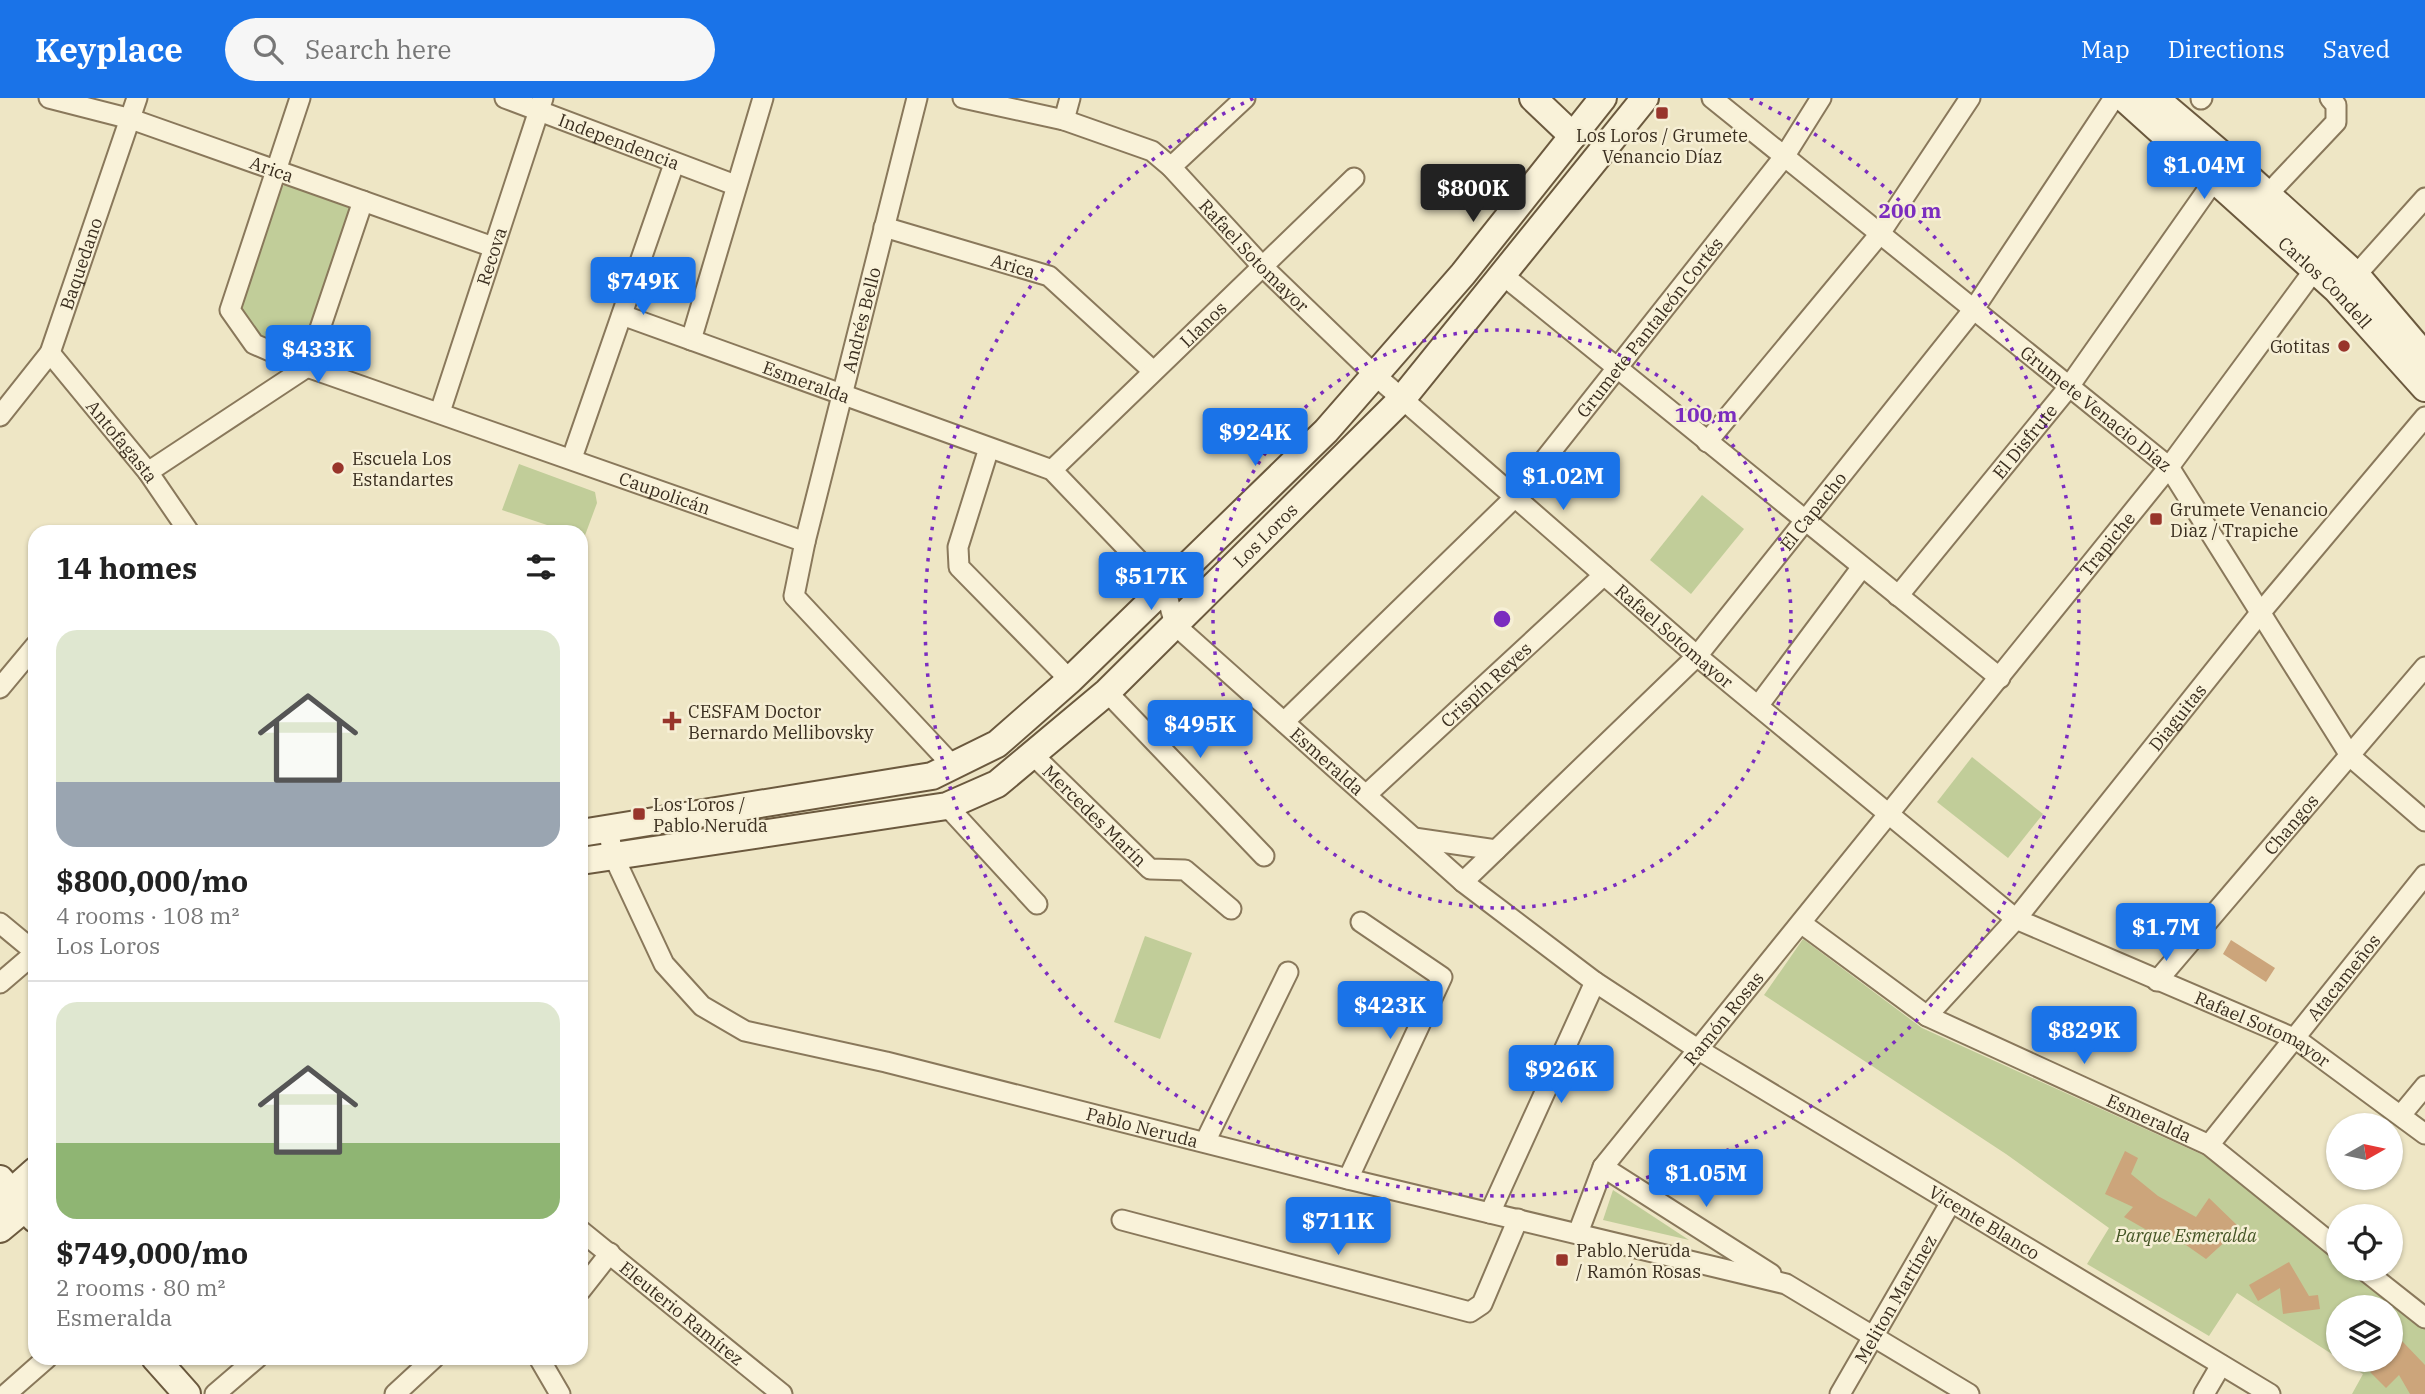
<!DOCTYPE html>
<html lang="en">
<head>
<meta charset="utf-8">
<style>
  :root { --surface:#fff; --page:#f6f6f6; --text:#222; --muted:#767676; --line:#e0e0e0; --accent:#1a73e8 }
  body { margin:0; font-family:"IBM Plex Serif",serif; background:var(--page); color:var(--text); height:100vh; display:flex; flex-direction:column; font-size:26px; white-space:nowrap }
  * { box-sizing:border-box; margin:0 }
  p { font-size:23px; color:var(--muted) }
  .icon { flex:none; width:38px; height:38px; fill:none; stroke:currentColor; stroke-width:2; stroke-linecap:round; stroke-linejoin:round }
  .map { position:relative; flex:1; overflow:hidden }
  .details { position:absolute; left:28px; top:427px; width:560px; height:840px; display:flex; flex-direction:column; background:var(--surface); border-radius:21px; box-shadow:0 2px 5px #0004 }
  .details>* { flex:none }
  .needle { width:46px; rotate:81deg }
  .controls { position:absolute; left:2326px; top:1015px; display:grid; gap:14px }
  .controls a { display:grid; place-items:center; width:77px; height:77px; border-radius:50%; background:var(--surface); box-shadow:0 2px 5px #0004; font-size:35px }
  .price { position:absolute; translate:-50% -60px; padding:0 16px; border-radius:7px; background:var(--accent); color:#fff; font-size:23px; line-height:46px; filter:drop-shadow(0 2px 4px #0008) }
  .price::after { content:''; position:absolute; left:50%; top:42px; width:21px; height:16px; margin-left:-10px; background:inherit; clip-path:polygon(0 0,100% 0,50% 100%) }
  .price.current { background:#222; color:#fff }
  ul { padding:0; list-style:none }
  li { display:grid; align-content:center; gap:14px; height:371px; padding:0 28px }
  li+li { border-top:2px solid var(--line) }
  li span { display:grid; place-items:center; height:217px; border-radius:21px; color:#555 }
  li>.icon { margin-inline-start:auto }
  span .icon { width:126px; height:126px; fill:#fffc; stroke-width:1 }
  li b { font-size:30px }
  h2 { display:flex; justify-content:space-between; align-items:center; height:84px; padding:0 28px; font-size:30px }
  header { display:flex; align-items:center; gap:42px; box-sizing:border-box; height:98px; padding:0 35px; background:var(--accent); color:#fff }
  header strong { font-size:33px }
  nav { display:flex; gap:38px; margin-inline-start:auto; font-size:24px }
  .search { width:490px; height:63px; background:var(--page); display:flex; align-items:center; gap:18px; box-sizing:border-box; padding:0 24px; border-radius:38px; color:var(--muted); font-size:26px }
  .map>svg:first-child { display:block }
</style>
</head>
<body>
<header>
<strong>Keyplace</strong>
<div class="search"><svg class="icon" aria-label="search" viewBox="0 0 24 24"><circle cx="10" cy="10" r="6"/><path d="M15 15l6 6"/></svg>Search here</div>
<nav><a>Map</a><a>Directions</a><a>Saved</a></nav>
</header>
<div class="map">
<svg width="2425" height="1296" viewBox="0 0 2425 1296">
  <rect width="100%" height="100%" fill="#eee6c5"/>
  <g fill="#c1cd99">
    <polygon points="286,86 356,111 306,257 258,239 241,211 280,90"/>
    <polygon points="519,366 595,394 597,405 584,440 581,434 568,434 502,412"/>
    <polygon points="1702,397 1744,431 1691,496 1650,462"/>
    <polygon points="1972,659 2043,716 2008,760 1937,704"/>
    <polygon points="1145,838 1192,855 1160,941 1114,924"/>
    <polygon points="1803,841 1922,930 2214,1062 2338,1160 2338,1171 2351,1171 2425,1229 2425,1296 2352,1296 2363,1276 2341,1262 2390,1262 2390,1209 2338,1209 2338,1260 2237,1195 2209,1238 2087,1166 2109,1130 2006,1056 1764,897"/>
    <polygon points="1613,1092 1689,1142 1603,1122"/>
  </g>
  <g fill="#cca57b">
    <polygon points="2231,842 2275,870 2266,884 2223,856"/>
    <polygon points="2125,1053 2138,1060 2131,1076 2158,1098 2196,1119 2209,1100 2240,1130 2206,1161 2163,1131 2159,1139 2124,1119 2133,1109 2105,1096"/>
    <polygon points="2289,1164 2309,1198 2318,1197 2320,1211 2283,1216 2280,1190 2258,1203 2249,1187"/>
    <polygon points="2402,1243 2425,1267 2425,1296 2410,1296 2399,1277 2386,1290 2370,1274 2383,1262 2390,1262 2390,1254"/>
  </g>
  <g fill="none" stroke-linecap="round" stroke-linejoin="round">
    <defs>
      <g id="street">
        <path id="s1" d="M49,0L131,21L493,149"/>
        <path id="s2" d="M300,0L230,212L254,246L307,269L805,444L794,498L953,668"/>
        <path id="s3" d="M505,0L735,87"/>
        <path id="s4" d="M963,0L1064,22L1152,53L1171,69L1262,168L1376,278L1697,558L2016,821L2296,941L2425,1036"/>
        <path id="s5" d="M1712,0L2169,369L2351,659L2425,723"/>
        <polyline points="2201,1 2202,0"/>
        <polyline points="1064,22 1070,0"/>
        <polyline points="1171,69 1245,0"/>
        <polyline points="2268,96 2336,24 2336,7 2330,0"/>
        <path id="s6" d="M884,129L1049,178L1153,273"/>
        <polyline points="1504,178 2000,580"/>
        <polyline points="2347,183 2356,177 2425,100"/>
        <path id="s7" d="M622,217L1052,372L1165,490L1175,527L1463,784L1595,884L1699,952L2270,1296"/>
        <polyline points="691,242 763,0"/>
        <path id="s8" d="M50,255L148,374L189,434"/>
        <path id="s9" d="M440,314L543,0"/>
        <path id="s10" d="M0,318L50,255L137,0"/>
        <polyline points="1707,344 1879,137 1970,0"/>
        <polyline points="989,350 958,449 959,469 1070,582"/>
        <polyline points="572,360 674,66"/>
        <path id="s11" d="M1052,372L1354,80"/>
        <polyline points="148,374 307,269 363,103"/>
        <path id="s12" d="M805,444L917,0"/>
        <path id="s13" d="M1898,498L2068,290L2215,81"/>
        <polyline points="0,590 35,548"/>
        <polyline points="1107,594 1264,758"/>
        <polyline points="1758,608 1862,469"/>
        <path id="s14" d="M1284,624L1515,399L1784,59L1821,0"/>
        <path id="s15" d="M1032,656L1150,771L1185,772L1231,811"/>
        <path id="s16" d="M1366,697L1604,477"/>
        <polyline points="947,708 1037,806"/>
        <path id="s17" d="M608,730L613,757L664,866L702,908L745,933L886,964L1348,1081L1786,1186L1969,1296"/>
        <polyline points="1414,740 1496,752"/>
        <path id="s18" d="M1463,784L1697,558L1974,211L2114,0"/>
        <polyline points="0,825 35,854"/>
        <path id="s19" d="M1801,825L1927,918L2209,1047L2338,1151"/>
        <path id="s20" d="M2157,883L2425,569"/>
        <polyline points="0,885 35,855"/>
        <path id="s21" d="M1927,918L2016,821L2261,514L2425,319"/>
        <polyline points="2401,1017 2425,988"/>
        <polyline points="1205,1044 1288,874"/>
        <path id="s22" d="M2209,1047L2425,777"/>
        <polyline points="1603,1069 1771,1176"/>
        <polyline points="1348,1081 1442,879 1361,824"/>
        <polyline points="1490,1115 1595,884"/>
        <polyline points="1122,1122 1470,1214 1482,1206 1518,1121"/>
        <path id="s23" d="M581,1133L782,1296"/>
        <path id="s24" d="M1578,1135L1603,1069L2169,369L2315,171"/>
        <polyline points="2363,1171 2425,1220"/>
        <polyline points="581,1192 610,1155"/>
        <polyline points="539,1260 560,1296"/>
        <polyline points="6,1296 47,1260"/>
        <polyline points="215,1296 257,1260"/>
        <polyline points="395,1296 434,1260"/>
        <path id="s25" d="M1840,1296L1951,1104"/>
        <polyline points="2204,1296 2221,1267"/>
      </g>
      <g id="secondary">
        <polyline points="1533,0 1573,38"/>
        <path id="s26" d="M2124,0L2336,191L2425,290"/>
        <polyline points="2155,0 2247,78 2356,177 2425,258"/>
        <polyline points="581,735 932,678 997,646 1070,582 1326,333 1463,176 1603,0"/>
        <path id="s27" d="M581,763L947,708L997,686L1107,594L1402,301L1645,0"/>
        <polyline points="0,1081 35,1121"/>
        <polyline points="0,1104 35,1073"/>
        <polyline points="0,1131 35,1102"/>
        <polyline points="155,1260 187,1296"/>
      </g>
    </defs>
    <use href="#street" stroke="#89785b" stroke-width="23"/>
    <use href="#secondary" stroke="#6b593e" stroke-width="30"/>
    <use href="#street" stroke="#f9f2d9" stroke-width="19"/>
    <use href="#secondary" stroke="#f9f2d9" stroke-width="26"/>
  </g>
  <g fill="none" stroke="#7b2cbf" stroke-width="3.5" stroke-dasharray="3.5 7">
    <circle cx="1502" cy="521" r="289"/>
    <path d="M1750 0A577 577 0 1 1 1254 0"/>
  </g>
  <g fill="#98352b" stroke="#f6efd5" stroke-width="2.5">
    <rect x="1655" y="8" width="14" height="14" rx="3.5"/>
    <circle cx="2344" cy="248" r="7"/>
    <circle cx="338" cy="370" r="7"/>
    <rect x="2149" y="414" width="14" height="14" rx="3.5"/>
    <path d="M668.5 612.5h7v7h7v7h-7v7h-7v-7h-7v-7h7z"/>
    <rect x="632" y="709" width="14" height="14" rx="3.5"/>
    <rect x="1555" y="1155" width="14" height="14" rx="3.5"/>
  </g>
  <g text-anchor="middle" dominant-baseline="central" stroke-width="5" stroke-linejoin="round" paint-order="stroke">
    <g font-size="18" fill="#3a2e1f" stroke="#f6efd5" text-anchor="start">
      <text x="1662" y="37" text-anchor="middle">Los Loros / Grumete<tspan x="1662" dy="21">Venancio Díaz</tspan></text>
      <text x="2330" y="248" text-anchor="end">Gotitas</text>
      <text x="352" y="360">Escuela Los<tspan x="352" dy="21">Estandartes</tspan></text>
      <text x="2170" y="411">Grumete Venancio<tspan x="2170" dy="21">Diaz / Trapiche</tspan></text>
      <text x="688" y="613">CESFAM Doctor<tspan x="688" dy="21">Bernardo Mellibovsky</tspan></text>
      <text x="653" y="706">Los Loros /<tspan x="653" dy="21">Pablo Neruda</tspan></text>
      <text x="1576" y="1152">Pablo Neruda<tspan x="1576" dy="21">/ Ramón Rosas</tspan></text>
    </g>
    <g font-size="18" fill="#3a2e1f" stroke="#f6efd5">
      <text stroke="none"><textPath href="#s3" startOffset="122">Independencia</textPath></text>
      <text stroke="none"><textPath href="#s1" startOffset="234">Arica</textPath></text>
      <text stroke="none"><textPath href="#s9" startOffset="164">Recova</textPath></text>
      <text stroke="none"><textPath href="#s4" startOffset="343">Rafael Sotomayor</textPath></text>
      <text stroke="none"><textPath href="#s10" startOffset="175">Baquedano</textPath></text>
      <text stroke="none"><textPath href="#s6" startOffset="135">Arica</textPath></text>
      <text stroke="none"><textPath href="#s26" startOffset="273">Carlos Condell</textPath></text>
      <text stroke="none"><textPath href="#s12" startOffset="229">Andrés Bello</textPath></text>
      <text stroke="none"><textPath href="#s11" startOffset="210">Llanos</textPath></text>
      <text stroke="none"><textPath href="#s14" startOffset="539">Grumete Pantaleón Cortés</textPath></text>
      <text stroke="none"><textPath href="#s7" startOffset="196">Esmeralda</textPath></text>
      <text stroke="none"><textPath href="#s5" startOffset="494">Grumete Venacio Díaz</textPath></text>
      <text stroke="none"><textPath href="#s8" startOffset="114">Antofagasta</textPath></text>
      <text stroke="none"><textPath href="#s13" startOffset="200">El Disfrute</textPath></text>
      <text stroke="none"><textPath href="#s2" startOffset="702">Caupolicán</textPath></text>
      <text stroke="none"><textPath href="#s18" startOffset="511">El Capacho</textPath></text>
      <text stroke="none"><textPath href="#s27" startOffset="791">Los Loros</textPath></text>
      <text stroke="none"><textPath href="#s24" startOffset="872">Trapiche</textPath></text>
      <text stroke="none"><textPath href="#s4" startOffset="910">Rafael Sotomayor</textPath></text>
      <text stroke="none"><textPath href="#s16" startOffset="163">Crispín Reyes</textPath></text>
      <text stroke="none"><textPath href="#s21" startOffset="390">Diaguitas</textPath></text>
      <text stroke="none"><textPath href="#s7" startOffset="863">Esmeralda</textPath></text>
      <text stroke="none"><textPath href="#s15" startOffset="88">Mercedes Marín</textPath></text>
      <text stroke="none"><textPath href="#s20" startOffset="206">Changos</textPath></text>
      <text stroke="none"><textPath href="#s22" startOffset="215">Atacameños</textPath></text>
      <text stroke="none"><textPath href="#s24" startOffset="262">Ramón Rosas</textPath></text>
      <text stroke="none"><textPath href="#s4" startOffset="1624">Rafael Sotomayor</textPath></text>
      <text stroke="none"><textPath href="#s19" startOffset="401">Esmeralda</textPath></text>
      <text stroke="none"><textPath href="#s17" startOffset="663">Pablo Neruda</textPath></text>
      <text stroke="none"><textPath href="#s7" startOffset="1668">Vicente Blanco</textPath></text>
      <text stroke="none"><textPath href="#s25" startOffset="110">Meliton Martínez</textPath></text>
      <text stroke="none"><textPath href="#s23" startOffset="130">Eleuterio Ramírez</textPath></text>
    </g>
    <g font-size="18" font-style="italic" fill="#455626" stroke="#f6efd5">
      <text x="2186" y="1137">Parque Esmeralda</text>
    </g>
  </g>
  <circle cx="1502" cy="521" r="10" fill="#7b2cbf" stroke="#f6efd5" stroke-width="3.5"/>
  <g font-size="21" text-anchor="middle" font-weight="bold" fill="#7b2cbf" stroke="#f6efd5" stroke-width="5" stroke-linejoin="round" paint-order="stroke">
    <text x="1910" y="120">200 m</text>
    <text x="1706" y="324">100 m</text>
  </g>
</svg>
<div class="controls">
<a><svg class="needle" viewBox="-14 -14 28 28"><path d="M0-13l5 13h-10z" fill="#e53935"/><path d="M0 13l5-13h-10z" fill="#767676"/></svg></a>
<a><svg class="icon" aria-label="locate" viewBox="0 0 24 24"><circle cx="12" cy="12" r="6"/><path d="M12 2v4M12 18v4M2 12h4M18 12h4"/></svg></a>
<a><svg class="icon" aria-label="layers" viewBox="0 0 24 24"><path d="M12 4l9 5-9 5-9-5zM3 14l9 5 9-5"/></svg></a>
</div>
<b class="price" style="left:2204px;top:103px">$1.04M</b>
<b class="price current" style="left:1473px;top:126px">$800K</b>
<b class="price" style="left:643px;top:219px">$749K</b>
<b class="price" style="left:318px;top:287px">$433K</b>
<b class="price" style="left:1255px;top:370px">$924K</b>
<b class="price" style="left:1563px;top:414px">$1.02M</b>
<b class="price" style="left:1151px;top:514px">$517K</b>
<b class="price" style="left:1200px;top:662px">$495K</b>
<b class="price" style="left:2166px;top:865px">$1.7M</b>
<b class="price" style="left:1390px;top:943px">$423K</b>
<b class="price" style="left:2084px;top:968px">$829K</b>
<b class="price" style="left:1561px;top:1007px">$926K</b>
<b class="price" style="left:1706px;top:1111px">$1.05M</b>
<b class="price" style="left:1338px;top:1159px">$711K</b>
<section class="details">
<h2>14 homes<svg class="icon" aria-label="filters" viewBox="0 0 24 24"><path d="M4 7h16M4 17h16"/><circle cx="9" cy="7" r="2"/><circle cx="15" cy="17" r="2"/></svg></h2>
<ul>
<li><span style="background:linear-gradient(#dfe7d0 70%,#9aa5b1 0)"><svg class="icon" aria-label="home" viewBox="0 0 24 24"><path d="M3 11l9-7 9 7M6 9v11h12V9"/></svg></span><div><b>$800,000/mo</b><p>4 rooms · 108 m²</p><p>Los Loros</p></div></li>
<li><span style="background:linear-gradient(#dfe7d0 65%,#8fb573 0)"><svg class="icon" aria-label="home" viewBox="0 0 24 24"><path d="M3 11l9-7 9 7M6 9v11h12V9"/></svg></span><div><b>$749,000/mo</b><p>2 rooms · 80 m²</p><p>Esmeralda</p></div></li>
</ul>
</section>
</div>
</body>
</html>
